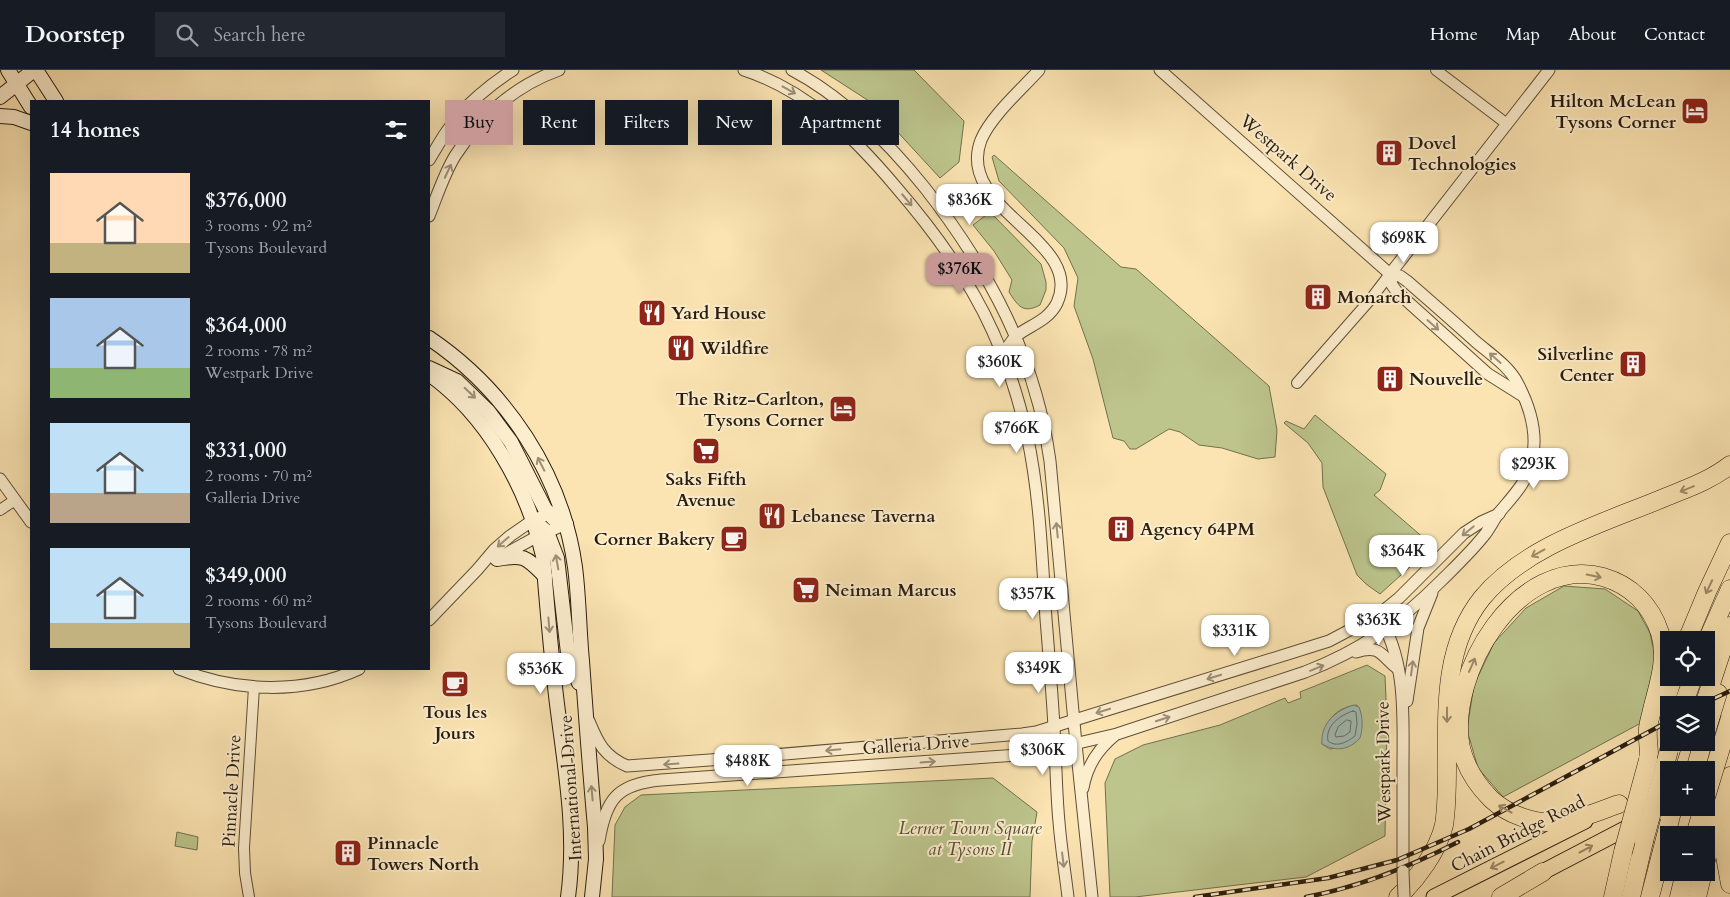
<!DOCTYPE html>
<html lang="en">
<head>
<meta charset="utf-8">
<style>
  :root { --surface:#171b24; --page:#242831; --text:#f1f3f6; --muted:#9ea1a6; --line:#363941; --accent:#c59692 }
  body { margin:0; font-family:Cardo,serif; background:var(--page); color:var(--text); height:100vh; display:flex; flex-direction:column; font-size:19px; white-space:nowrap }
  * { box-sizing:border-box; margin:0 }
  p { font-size:16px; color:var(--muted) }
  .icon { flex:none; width:28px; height:28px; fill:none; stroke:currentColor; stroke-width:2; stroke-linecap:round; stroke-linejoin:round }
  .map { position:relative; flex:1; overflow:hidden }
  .panel { position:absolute; left:30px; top:30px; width:400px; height:570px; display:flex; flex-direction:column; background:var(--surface); border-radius:0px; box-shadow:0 5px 20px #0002 }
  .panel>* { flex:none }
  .hud { position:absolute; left:445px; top:30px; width:475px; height:45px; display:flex; gap:10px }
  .fabs { position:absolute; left:1660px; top:561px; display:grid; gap:10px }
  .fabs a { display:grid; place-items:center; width:55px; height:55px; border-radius:0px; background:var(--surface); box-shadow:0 5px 20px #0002; font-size:25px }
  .price { position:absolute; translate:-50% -42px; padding:0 11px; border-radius:10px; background:#fff; color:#222; font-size:16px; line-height:32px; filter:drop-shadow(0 1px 2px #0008) }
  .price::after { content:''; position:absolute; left:50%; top:30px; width:15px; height:11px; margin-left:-8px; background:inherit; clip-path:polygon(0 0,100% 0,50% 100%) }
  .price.selected { background:var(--accent); color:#111 }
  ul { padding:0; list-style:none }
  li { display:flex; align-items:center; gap:15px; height:125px; padding:0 20px }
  li span { display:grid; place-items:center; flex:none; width:140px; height:100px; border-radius:0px; color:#555 }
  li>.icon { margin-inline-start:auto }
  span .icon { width:60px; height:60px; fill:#fffc; stroke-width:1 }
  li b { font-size:21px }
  h2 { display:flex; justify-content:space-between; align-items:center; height:60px; padding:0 20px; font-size:21px }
  .pill { padding:0 18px; border-radius:0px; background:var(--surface); box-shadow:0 5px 20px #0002; font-size:18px; line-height:45px }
  .pill.selected { background:var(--accent); color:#111 }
  header { display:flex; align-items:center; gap:30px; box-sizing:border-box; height:70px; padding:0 25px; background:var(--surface); border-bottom:1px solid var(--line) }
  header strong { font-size:24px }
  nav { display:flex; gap:28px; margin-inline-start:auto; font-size:18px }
  .search { width:350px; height:45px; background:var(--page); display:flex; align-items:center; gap:12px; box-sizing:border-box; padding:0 18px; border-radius:0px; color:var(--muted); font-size:19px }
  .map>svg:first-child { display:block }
</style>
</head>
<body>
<header>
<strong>Doorstep</strong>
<div class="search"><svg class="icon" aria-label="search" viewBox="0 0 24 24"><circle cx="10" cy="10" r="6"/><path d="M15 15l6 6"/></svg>Search here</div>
<nav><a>Home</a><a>Map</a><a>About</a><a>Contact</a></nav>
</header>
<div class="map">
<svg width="1730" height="827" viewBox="0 0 1730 827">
  <rect width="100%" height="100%" fill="#fbe4b2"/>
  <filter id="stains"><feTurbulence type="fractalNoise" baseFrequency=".004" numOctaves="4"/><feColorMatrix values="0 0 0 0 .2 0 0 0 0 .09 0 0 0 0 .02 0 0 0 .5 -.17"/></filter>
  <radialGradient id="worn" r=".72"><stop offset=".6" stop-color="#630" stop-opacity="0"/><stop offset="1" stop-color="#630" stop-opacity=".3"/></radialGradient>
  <g fill="#bdc58d" stroke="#72714e" fill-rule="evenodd">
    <polygon points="821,0 914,0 964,51 959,92 940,108 869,31"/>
    <polygon points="994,85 1121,197 1136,199 1269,316 1277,360 1275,387 1258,389 1222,378 1199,375 1180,362 1169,359 1136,379 1130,379 1124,371 1113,368 1093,289 1074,236 1078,208 1064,178 999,111 992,87"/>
    <path d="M990,142L1041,194L1046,212V220L1040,235C1023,244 1018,236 1009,222L1012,210L994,181L973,155Z"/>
    <polygon points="1315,345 1386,404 1380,420 1374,425 1433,476 1380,524 1366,514 1357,505 1323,417 1322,393 1308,373 1284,353 1286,351 1304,359"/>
    <polygon points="1564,516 1605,519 1638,541 1650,563 1656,592 1641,653 1503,727 1478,698 1467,660 1474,615 1494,573 1526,538"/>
    <path d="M1367,595L1385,606L1387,651L1385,766L1306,807L1135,827H1110L1105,713L1115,689L1143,675L1220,655L1285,628L1288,633L1301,628L1300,622ZM1357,635C1362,668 1367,673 1330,679L1322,674C1323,653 1335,637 1357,635Z"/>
    <polygon points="993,708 1037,742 1032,771 1030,827 612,827 615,755 625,737 641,725"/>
    <polygon points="177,762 198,767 197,780 175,776"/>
  </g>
  <path fill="#a2bcb6" stroke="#717c73" d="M1354,635L1359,637C1363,647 1363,658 1360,668C1349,680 1336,682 1322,674C1320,654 1336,640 1354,635Z"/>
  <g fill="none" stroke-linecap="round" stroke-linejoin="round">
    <g stroke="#656c62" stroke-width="1">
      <path d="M1353,641L1356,642L1357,654L1355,666C1347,672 1337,678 1328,671C1325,656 1340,645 1353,641Z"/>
      <polygon points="1347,650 1351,651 1350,662 1344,666 1336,667 1335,665 1338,657"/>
    </g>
    <defs>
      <g id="minor">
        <polyline points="1436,0 1507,54"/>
        <polyline points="1297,313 1370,230 1390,204"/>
        <polyline points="0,440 15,430"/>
        <polyline points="249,827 245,803 244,778 254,617"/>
      </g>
      <g id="tertiary">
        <path d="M744,0C808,21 854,67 896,117C934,161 969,208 993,262C1008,295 1019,330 1027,365C1040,425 1042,488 1046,549C1049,585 1052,621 1054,657C1056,689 1056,720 1059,752C1061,777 1065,802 1068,827"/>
        <path d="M792,0C845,28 888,72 925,118C989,200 1036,287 1050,391L1076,674L1092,827"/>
        <path d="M429,90C436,79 442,67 450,57C464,36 492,13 513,0"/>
        <path d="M429,146C437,126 444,104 455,86C480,47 514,16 559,0"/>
        <polyline points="1390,204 1549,0"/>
        <polyline points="1390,204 1392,215 1397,222 1488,304 1523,326"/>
        <path d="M1002,285C1007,279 1011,271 1016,266C1030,255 1048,251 1057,233C1086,170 954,140 981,70C991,46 1021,20 1039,0"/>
        <polyline points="0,409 31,452"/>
        <polyline points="500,487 538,466 566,454"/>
        <path d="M1378,545C1407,590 1403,647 1403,698C1403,732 1403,767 1403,801"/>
        <polyline points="429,550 477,500 494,480 510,466 533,450 557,441"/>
        <path d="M1356,582C1381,574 1381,586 1397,598"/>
        <path d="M179,599C236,622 302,625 359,599"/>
        <polyline points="1407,631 1418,558 1432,523"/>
        <path d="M589,651C598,673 604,686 627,696L737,688L1022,664L1036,662L1294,582L1329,571L1378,545L1399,528L1464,463L1481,452L1499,444"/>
        <path d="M1083,718C1087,696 1097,680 1115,665"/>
        <path d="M599,771C606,729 617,714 661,710L1031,684L1117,664L1305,602C1362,580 1399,553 1442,510C1457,495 1473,480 1486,463C1490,457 1494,450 1498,444C1512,427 1527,413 1532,390C1538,364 1530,337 1518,314C1509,296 1490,284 1475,271C1453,251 1430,231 1407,211L1400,206L1390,204L1160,0"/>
      </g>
      <g id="secondary">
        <polyline points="8,0 31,37"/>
        <polyline points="36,0 56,31"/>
        <polyline points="0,27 34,0"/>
        <polyline points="0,46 14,47 31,53"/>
        <path d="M429,268C506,320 562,404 575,497C579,528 579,560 582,591C586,647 590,702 595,757L596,789L592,827"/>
        <polyline points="429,298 457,311 488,341 511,372 545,439 554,449 566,454"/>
        <path d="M429,304C487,345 527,417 543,486C547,535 551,585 557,634C565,698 577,762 568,827"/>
        <polyline points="533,450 547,462 557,488 568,583 579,613"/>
        <path d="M497,489C524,484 526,487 545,506"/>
      </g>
      <g id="primary">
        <polyline points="1533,807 1669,736"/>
        <polyline points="1434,827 1585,751"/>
      </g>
      <g id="motorway">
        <polyline points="1687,570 1707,522 1730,473"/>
        <polyline points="1706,573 1730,519"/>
        <polyline points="1664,635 1673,608"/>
        <polyline points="1683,635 1693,608"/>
        <polyline points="1704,635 1730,556"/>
        <polyline points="1706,662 1718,623"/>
        <polyline points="1684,700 1693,672"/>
        <polyline points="1724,724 1728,747 1723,775 1730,814"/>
        <path d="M1619,734C1599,741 1579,750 1557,752C1535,754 1508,745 1491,729C1477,715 1466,698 1461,678C1446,604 1518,484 1603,507C1631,515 1651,535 1660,563C1668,589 1658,615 1652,640C1651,646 1648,653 1648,659C1647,667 1649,677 1649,685"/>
        <polyline points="1695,765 1703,738"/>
        <polyline points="1706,790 1730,706"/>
        <path d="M1398,827C1417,809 1438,781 1444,755C1447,736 1447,716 1447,698C1447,639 1443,577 1482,528C1526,475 1604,453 1666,427C1688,418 1711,410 1730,395"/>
        <polyline points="1501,827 1543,802"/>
        <polyline points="1613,827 1623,782"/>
        <polyline points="1631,827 1644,771"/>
        <polyline points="1650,827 1673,738"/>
        <polyline points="1679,827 1685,802"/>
        <polyline points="1697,827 1703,802"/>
      </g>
    </defs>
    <use href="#minor" stroke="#5d4f37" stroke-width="12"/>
    <use href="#tertiary" stroke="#5d4f37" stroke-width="13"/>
    <use href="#secondary" stroke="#281d0e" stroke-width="16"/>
    <use href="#primary" stroke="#281d0e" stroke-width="17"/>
    <use href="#motorway" stroke="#281d0e" stroke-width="19"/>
    <use href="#minor" stroke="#fcedcd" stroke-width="10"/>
    <use href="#tertiary" stroke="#fcedcd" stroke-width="11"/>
    <use href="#secondary" stroke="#fcedcd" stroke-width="14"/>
    <use href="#primary" stroke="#fbe4b2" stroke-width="15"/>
    <use href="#motorway" stroke="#fbe4b2" stroke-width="18"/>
    <defs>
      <g id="rail">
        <polyline points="1700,635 1730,621"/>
        <polyline points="1195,827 1328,808 1397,790 1469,759 1669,651"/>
        <path d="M1306,827C1360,817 1409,797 1458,772"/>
      </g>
    </defs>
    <use href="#rail" stroke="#281d0e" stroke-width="4.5"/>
    <use href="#rail" stroke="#fcedcd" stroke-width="2.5" stroke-dasharray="8" stroke-linecap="butt"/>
    <defs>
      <polyline id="tertiary-bridge" points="1403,801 1404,827"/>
      <g id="motorway-bridge">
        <polyline points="1695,700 1703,672"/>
        <polyline points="1706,727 1730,648"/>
        <polyline points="1644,771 1669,680"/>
        <polyline points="1623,782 1648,690"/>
      </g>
    </defs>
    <use href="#tertiary-bridge" stroke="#5d4f37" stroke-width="13" stroke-linecap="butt"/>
    <use href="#motorway-bridge" stroke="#281d0e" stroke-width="19" stroke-linecap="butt"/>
    <use href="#tertiary-bridge" stroke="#fcedcd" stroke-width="11"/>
    <use href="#motorway-bridge" stroke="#fbe4b2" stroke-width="18"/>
  </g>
  <defs><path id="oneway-shaft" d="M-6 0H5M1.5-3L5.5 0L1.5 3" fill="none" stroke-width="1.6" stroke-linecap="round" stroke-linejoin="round" transform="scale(1.25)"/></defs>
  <g stroke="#9d8f77">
    <use href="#oneway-shaft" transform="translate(789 20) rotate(29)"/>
    <use href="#oneway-shaft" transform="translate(448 101) rotate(-65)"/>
    <use href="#oneway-shaft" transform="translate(907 130) rotate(50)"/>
    <use href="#oneway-shaft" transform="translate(1433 255) rotate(42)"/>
    <use href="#oneway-shaft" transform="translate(1495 288) rotate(-138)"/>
    <use href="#oneway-shaft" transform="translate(470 323) rotate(44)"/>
    <use href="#oneway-shaft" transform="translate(541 394) rotate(-117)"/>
    <use href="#oneway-shaft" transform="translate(1057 460) rotate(-96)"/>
    <use href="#oneway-shaft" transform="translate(1468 461) rotate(141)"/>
    <use href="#oneway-shaft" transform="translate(503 472) rotate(139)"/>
    <use href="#oneway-shaft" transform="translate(557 492) rotate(-100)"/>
    <use href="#oneway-shaft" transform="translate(549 555) rotate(85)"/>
    <use href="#oneway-shaft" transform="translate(1317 598) rotate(-22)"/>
    <use href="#oneway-shaft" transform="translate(1412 598) rotate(-82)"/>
    <use href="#oneway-shaft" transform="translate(1214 607) rotate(163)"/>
    <use href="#oneway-shaft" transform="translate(1103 641) rotate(163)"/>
    <use href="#oneway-shaft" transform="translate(1163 649) rotate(-18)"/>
    <use href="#oneway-shaft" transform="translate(833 680) rotate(175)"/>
    <use href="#oneway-shaft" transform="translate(928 692) rotate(-4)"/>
    <use href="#oneway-shaft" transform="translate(671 694) rotate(176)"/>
    <use href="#oneway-shaft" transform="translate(592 723) rotate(-95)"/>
    <use href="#oneway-shaft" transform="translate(1063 790) rotate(83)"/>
  </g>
  <g stroke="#9c8a68">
    <use href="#oneway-shaft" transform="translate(1687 419) rotate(158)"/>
    <use href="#oneway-shaft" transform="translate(1538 483) rotate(151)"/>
    <use href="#oneway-shaft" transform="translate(1594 506) rotate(11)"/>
    <use href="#oneway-shaft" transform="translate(1709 517) rotate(115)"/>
    <use href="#oneway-shaft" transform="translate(1472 595) rotate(-66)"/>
    <use href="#oneway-shaft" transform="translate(1447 645) rotate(90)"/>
    <use href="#oneway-shaft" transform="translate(1505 739) rotate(-151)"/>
    <use href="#oneway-shaft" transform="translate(1586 779) rotate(-28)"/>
    <use href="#oneway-shaft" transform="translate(1497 795) rotate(153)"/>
  </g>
  <defs>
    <symbol id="hotel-square" viewBox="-11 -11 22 22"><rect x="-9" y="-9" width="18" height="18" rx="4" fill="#8f2418" stroke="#fcedcd"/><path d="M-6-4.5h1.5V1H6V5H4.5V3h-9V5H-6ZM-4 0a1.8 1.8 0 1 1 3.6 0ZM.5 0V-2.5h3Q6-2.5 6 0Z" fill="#fff"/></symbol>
    <symbol id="building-square" viewBox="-11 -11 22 22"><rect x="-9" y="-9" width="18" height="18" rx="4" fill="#8f2418" stroke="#fcedcd"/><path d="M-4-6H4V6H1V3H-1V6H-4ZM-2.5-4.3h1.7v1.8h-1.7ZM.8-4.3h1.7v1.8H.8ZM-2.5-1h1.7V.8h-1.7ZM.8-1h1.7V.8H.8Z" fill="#fff"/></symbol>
    <symbol id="restaurant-square" viewBox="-11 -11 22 22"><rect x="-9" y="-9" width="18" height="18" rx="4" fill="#8f2418" stroke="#fcedcd"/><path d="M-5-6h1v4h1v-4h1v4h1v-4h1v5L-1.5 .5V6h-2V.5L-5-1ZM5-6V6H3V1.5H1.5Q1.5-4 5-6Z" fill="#fff"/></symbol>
    <symbol id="supermarket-square" viewBox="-11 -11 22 22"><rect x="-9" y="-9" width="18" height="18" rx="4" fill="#8f2418" stroke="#fcedcd"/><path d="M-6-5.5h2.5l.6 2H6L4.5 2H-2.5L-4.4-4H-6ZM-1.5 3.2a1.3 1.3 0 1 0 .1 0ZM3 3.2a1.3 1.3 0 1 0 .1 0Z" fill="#fff"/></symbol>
    <symbol id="cafe-square" viewBox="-11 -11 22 22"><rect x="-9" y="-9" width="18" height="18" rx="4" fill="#8f2418" stroke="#fcedcd"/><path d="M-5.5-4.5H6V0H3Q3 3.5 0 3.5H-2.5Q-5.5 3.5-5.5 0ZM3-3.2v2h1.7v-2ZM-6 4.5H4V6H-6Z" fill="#fff"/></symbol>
  </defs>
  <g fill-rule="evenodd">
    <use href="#hotel-square" x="1679" y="25" width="32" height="32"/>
    <use href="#building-square" x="1373" y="67" width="32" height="32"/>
    <use href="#building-square" x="1302" y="211" width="32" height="32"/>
    <use href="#restaurant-square" x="636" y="227" width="32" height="32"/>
    <use href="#restaurant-square" x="665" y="262" width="32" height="32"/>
    <use href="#building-square" x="1617" y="278" width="32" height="32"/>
    <use href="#building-square" x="1374" y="293" width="32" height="32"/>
    <use href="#hotel-square" x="827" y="323" width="32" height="32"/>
    <use href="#supermarket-square" x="690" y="365" width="32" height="32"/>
    <use href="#restaurant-square" x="756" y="430" width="32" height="32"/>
    <use href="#building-square" x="1105" y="443" width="32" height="32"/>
    <use href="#cafe-square" x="718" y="453" width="32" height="32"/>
    <use href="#supermarket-square" x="790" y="504" width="32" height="32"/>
    <use href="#cafe-square" x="439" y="598" width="32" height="32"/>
    <use href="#building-square" x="332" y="767" width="32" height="32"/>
  </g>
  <g text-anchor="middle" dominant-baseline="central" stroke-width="4" stroke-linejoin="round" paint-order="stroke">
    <g font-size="18" font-weight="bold" fill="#281d0e" stroke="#fcedcd" text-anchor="start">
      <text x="1676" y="31" text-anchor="end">Hilton McLean<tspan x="1676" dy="21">Tysons Corner</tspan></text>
      <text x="1408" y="73">Dovel<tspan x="1408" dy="21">Technologies</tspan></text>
      <text x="1337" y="227">Monarch</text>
      <text x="671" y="243">Yard House</text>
      <text x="700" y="278">Wildfire</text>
      <text x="1614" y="284" text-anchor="end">Silverline<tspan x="1614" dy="21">Center</tspan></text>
      <text x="1409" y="309">Nouvelle</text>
      <text x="824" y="329" text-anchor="end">The Ritz-Carlton,<tspan x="824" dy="21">Tysons Corner</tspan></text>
      <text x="706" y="409" text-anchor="middle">Saks Fifth<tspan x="706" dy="21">Avenue</tspan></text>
      <text x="791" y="446">Lebanese Taverna</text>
      <text x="1140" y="459">Agency 64PM</text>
      <text x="715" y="469" text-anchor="end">Corner Bakery</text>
      <text x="825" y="520">Neiman Marcus</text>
      <text x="455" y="642" text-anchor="middle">Tous les<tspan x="455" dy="21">Jours</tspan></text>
      <text x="367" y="773">Pinnacle<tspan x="367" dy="21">Towers North</tspan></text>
    </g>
    <g font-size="18" fill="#281d0e" stroke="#fcedcd">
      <text transform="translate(1288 88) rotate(41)">Westpark Drive</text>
      <text transform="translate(916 675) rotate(-4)">Galleria Drive</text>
      <text transform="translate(1384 692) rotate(-91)">Westpark Drive</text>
      <text transform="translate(571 718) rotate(-94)">International Drive</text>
      <text transform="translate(232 721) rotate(-87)">Pinnacle Drive</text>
      <text transform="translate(1518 764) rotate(-27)">Chain Bridge Road</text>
    </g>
    <g font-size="18" font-style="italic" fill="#554f34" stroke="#fcedcd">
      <text x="970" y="758">Lerner Town Square<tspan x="970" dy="21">at Tysons II</tspan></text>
    </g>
  </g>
  <rect width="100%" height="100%" filter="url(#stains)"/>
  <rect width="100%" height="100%" fill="url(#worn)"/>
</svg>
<div class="fabs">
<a><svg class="icon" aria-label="locate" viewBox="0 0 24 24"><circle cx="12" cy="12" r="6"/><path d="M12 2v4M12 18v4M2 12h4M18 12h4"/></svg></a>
<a><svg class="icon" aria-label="layers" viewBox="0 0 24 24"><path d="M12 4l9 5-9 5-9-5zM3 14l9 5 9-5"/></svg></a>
<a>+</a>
<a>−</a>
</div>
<b class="price" style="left:970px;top:156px">$836K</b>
<b class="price" style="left:1404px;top:194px">$698K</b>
<b class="price selected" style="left:960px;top:225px">$376K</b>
<b class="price" style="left:1000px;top:318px">$360K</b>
<b class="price" style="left:1017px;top:384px">$766K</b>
<b class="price" style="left:1534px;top:420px">$293K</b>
<b class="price" style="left:1403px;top:507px">$364K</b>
<b class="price" style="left:1033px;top:550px">$357K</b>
<b class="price" style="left:1379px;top:576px">$363K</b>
<b class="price" style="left:1235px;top:587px">$331K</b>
<b class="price" style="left:1039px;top:624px">$349K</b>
<b class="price" style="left:541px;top:625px">$536K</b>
<b class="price" style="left:1043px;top:706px">$306K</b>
<b class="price" style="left:748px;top:717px">$488K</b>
<div class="hud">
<a class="pill selected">Buy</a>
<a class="pill">Rent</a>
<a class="pill">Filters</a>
<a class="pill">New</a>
<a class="pill">Apartment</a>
</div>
<section class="panel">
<h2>14 homes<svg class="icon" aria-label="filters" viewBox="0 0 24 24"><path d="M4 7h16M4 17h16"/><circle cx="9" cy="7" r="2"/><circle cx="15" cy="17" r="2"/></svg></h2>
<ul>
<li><span style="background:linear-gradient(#ffd9b3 70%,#c2b280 0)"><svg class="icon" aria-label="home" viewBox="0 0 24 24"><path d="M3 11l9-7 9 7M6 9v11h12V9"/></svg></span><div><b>$376,000</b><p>3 rooms · 92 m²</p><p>Tysons Boulevard</p></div></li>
<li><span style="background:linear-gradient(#a9c7e8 70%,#8fb573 0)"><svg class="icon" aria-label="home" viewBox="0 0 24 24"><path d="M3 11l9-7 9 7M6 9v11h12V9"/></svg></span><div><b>$364,000</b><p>2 rooms · 78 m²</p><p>Westpark Drive</p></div></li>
<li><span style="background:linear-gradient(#bfe0f5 70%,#b9a48a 0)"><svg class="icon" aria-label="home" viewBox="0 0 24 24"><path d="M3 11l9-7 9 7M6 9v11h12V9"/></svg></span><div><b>$331,000</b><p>2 rooms · 70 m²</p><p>Galleria Drive</p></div></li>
<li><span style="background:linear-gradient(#bfe0f5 75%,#c2b280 0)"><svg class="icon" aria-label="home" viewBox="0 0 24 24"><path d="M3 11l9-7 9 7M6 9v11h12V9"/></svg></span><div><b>$349,000</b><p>2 rooms · 60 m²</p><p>Tysons Boulevard</p></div></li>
</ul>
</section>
</div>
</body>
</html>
